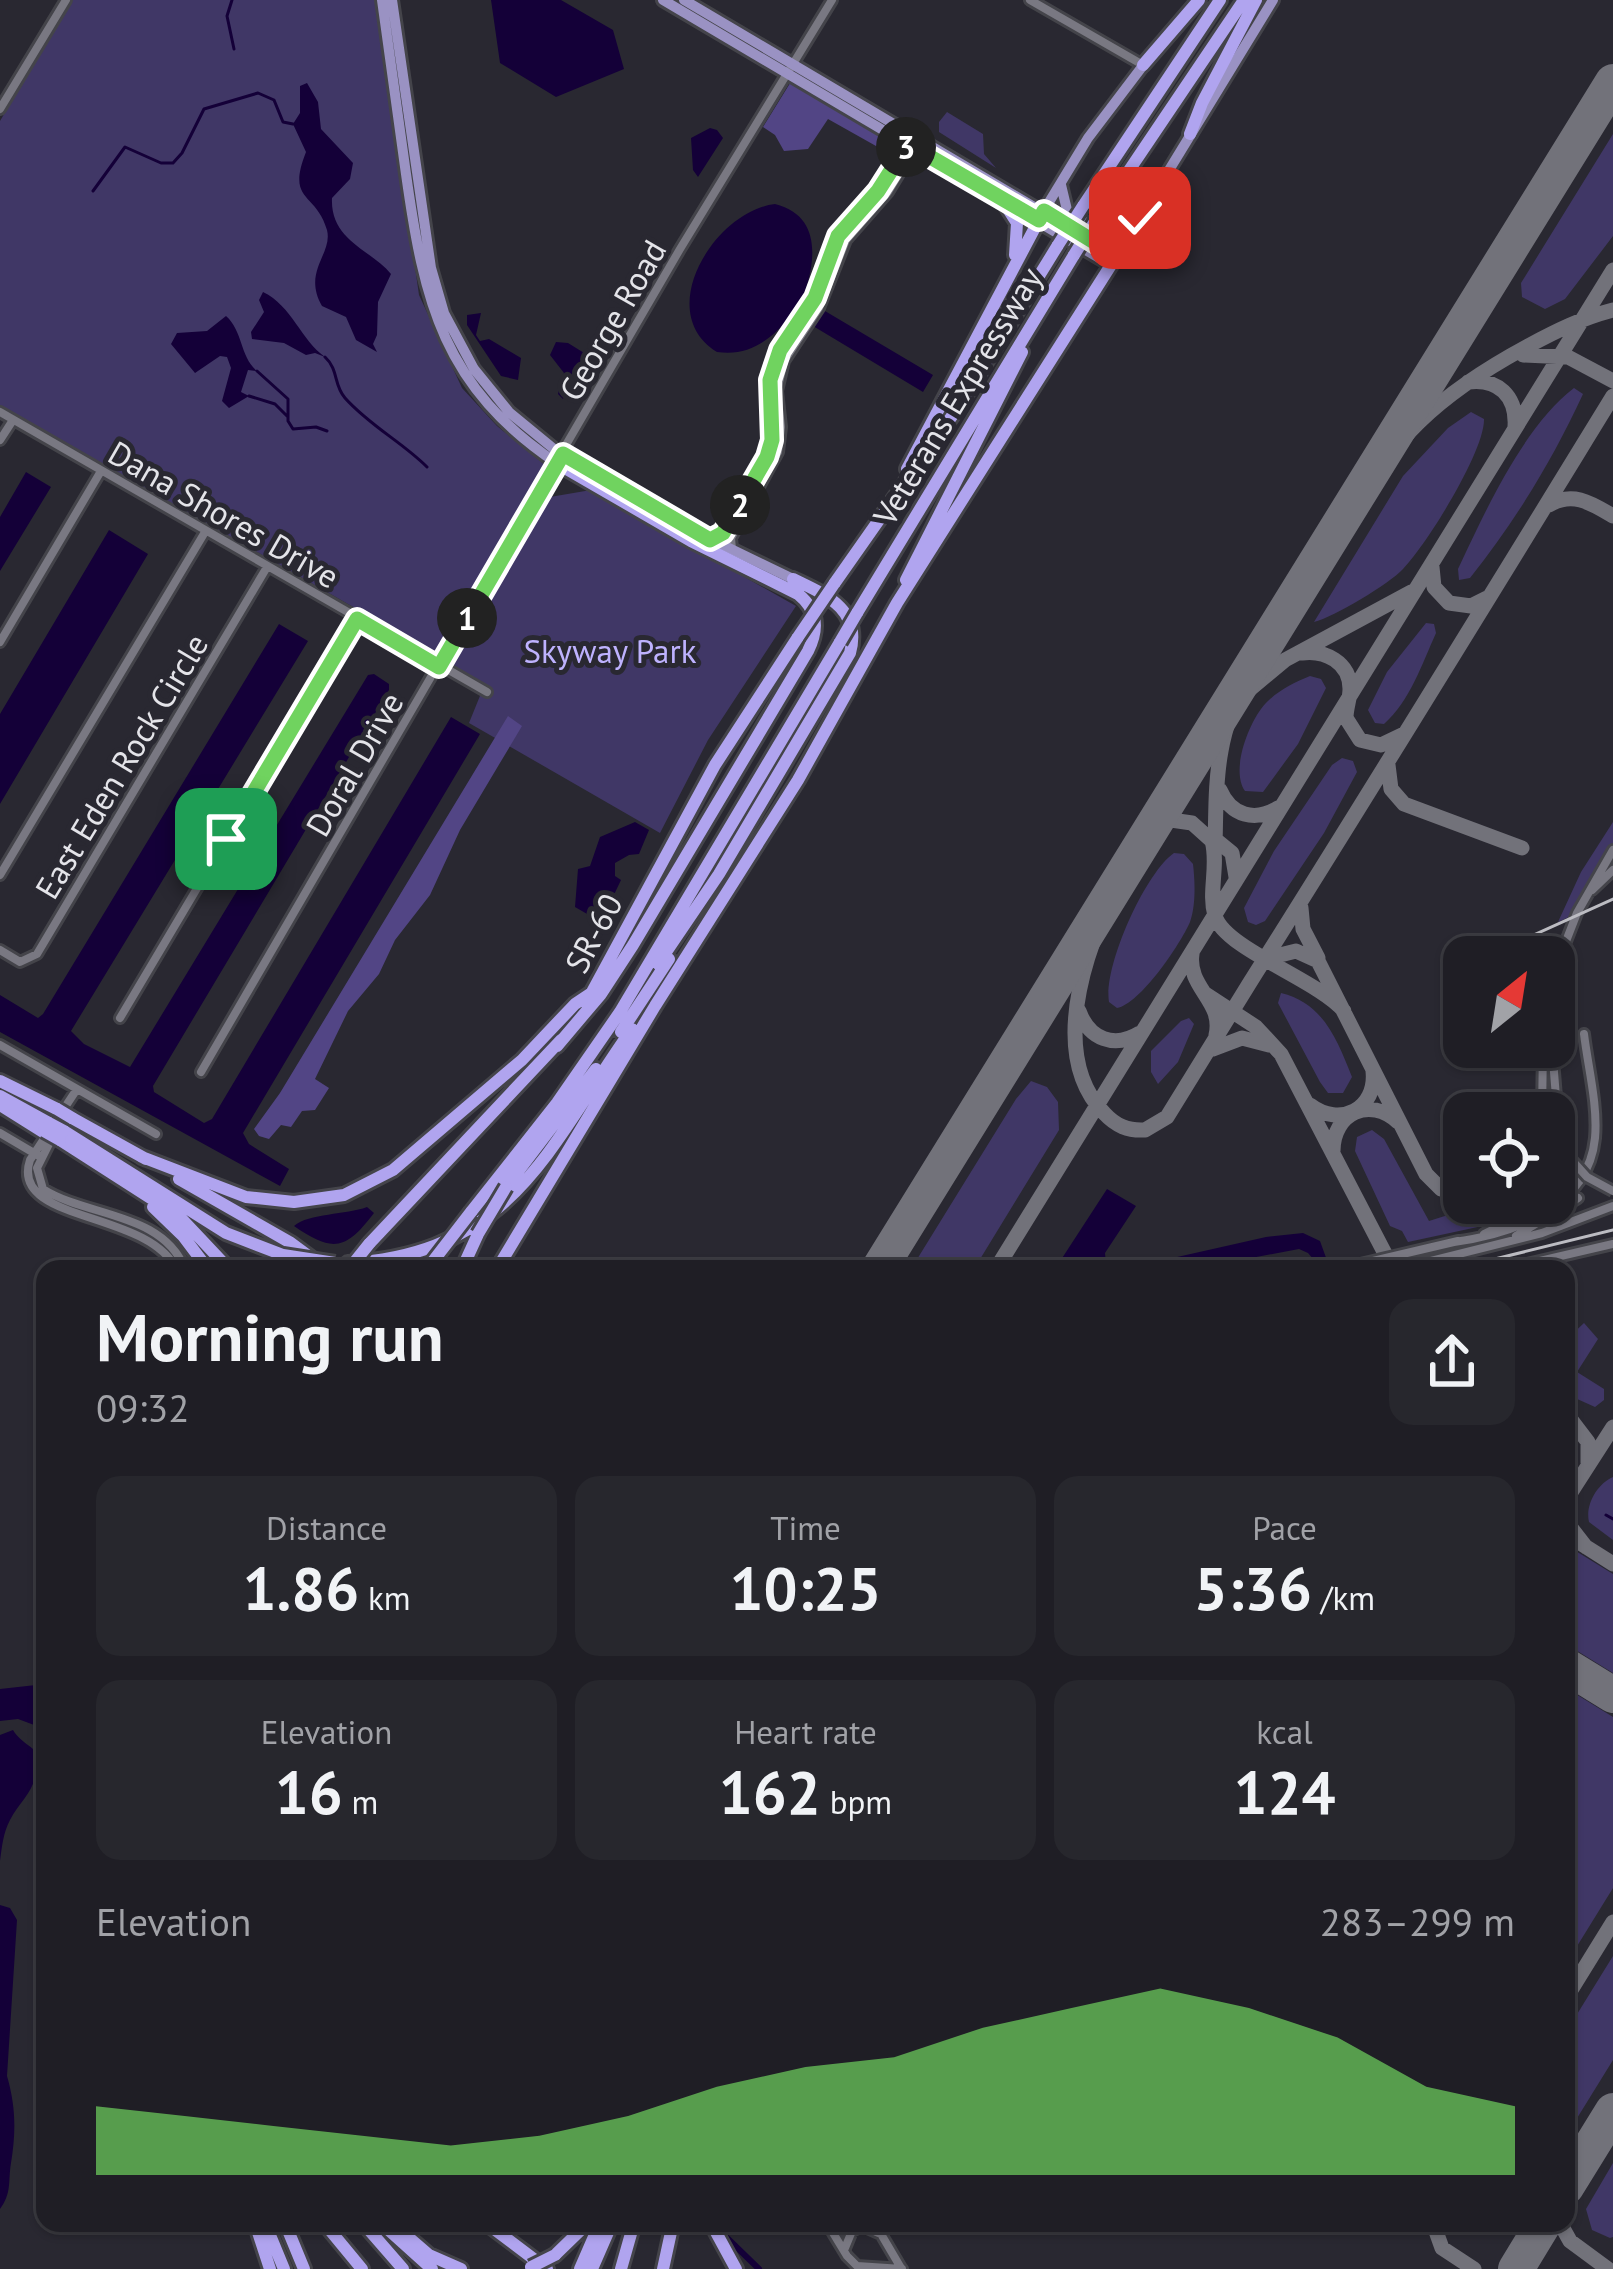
<!DOCTYPE html>
<meta charset="utf-8">
<style>
body{margin:0;font-family:"PT Sans",sans-serif;background:#27272d;color:#f1f3f6;height:100vh;display:flex;flex-direction:column;font-size:45px;white-space:nowrap}
*{box-sizing:border-box;margin:0}
p{font-size:39px;color:#a1a2a7}
.icon{flex:none;width:66px;height:66px;fill:none;stroke:currentColor;stroke-width:2;stroke-linecap:round;stroke-linejoin:round}
.map{position:relative;flex:1;overflow:hidden}
.sheet{position:absolute;left:36px;top:1260px;width:1539px;height:972px;display:flex;flex-direction:column;background:#1f1e25;border-radius:24px;box-shadow:0 3px 9px #0004,0 0 0 3px #3c3c42}
.sheet>*{flex:none}
.needle{width:78px;rotate:30deg}
.buttons{position:absolute;left:1443px;top:936px;display:grid;gap:24px}
.buttons a{display:grid;place-items:center;width:132px;height:132px;border-radius:24px;background:#1f1e25;box-shadow:0 3px 9px #0004,0 0 0 3px #3c3c42;font-size:60px}
.pin{position:absolute;display:grid;place-items:center;width:102px;height:102px;color:#fff;margin:-51px;border-radius:24px;box-shadow:0 6px 18px #0006}
.km{position:absolute;width:60px;height:60px;margin:-30px;border-radius:50%;background:#222;color:#fff;font-size:33px;line-height:60px;text-align:center}
.round{display:grid;place-items:center;flex:none;width:126px;height:126px;border-radius:24px;background:#27272d}
.overview{display:flex;align-items:center;justify-content:space-between;height:204px;padding:0 60px}
h1{font-size:66px;font-weight:600;line-height:90px}
.metrics{display:grid;grid-template-columns:repeat(3,1fr);gap:18px;height:204px;padding:12px 60px}
.metrics div{display:grid;align-content:center;border-radius:24px;background:#27272d;text-align:center}
.metrics b{font-size:60px;font-weight:600}
.metrics small{font-size:33px;font-weight:400}
.metrics p{font-size:33px}
.chart{height:336px;padding:24px 60px}
.chart p{display:flex;justify-content:space-between}
.chart svg{width:100%;height:216px;margin-top:12px;fill:#70d35f;opacity:.7}
.map>svg:first-child{display:block}
.green{fill:#403766}
.forest{fill:#524585}
.water{fill:#140038}
.lines{fill:none;stroke-linecap:round;stroke-linejoin:round}
.stream{stroke:#140038;stroke-width:3}
.canal{stroke:#140038;stroke-width:6}
.taxiway{stroke:#72727a;stroke-width:15}
.runway{stroke:#72727a;stroke-width:36}
.minor-casing{stroke:#44444a;stroke-width:14}
.major-casing{stroke:#44444a;stroke-width:16}
.highway-casing{stroke:#44444a;stroke-width:18}
.minor{stroke:#797882;stroke-width:8}
.major{stroke:#9a92c3;stroke-width:10}
.highway{stroke:#b0a4ef;stroke-width:12}
.tram{stroke:#bcbcc2;stroke-width:3}
.minor-bridge-casing{stroke:#44444a;stroke-width:14;stroke-linecap:butt}
.highway-bridge-casing{stroke:#44444a;stroke-width:18;stroke-linecap:butt}
.minor-bridge{stroke:#797882;stroke-width:8}
.highway-bridge{stroke:#b0a4ef;stroke-width:12}
.route-casing{stroke:#fff;stroke-width:24}
.route{stroke:#70d35f;stroke-width:15}
.labels{text-anchor:middle;dominant-baseline:central;stroke-width:10;stroke-linejoin:round;paint-order:stroke}
.street-label{font-size:33px;fill:#e4e4e9;stroke:#292831}
.park-label{font-size:33px;fill:#beb2fe;stroke:#292831}
</style>
<div class="map">
<svg width="1613" height="2269" viewBox="0 0 1613 2269">
<rect width="100%" height="100%" fill="#292831"/>
<path class="green" d="M72,0h305l42,295 43,93 35,38 48,39 -108,190 -437,-250v-284z
M947,112l36,22 1,20 12,14 -57,-36v-10z
M1613,134v102l-48,63 -20,10 -23,-12 -1,-14z
M1574,388l9,6c-31,67 -67,126 -113,184l-11,2 -1,-11c27,-57 65,-142 116,-181z
M1471,412l13,7c1,32 -57,125 -81,150 -14,15 -69,48 -89,53l89,-146 45,-48z
M591,490l205,116 -88,134 -48,93 -191,-110 15,-37 -37,-21 103,-168z
M1426,623l8,1 2,9c-14,31 -26,68 -52,91l-9,-1 -7,-13 19,-38z
M1310,676l11,3 5,9 -28,56 -35,48 -18,-1c-14,-20 2,-63 16,-82 12,-16 31,-26 49,-33z
M1342,758l11,3 4,11 -33,61 -59,88 -9,4 -8,-3 -4,-14 30,-57 58,-86z
M1613,822v21l-44,74 -11,5 23,-50z
M1174,853l10,1 9,10c2,17 3,41 -3,58 -10,23 -50,82 -73,86l-8,-6c-6,-35 36,-129 65,-149z
M1281,993c42,10 56,46 71,84l-9,16h-15l-8,-11 -42,-79z
M1189,1018l5,6 -16,38 -20,22 -7,-12v-21l30,-30z
M1548,1047l7,75 25,52 -26,29v-90h-8z
M1031,1081l16,6 11,15 1,28 -85,139h-63l105,-170z
M1372,1130l12,9 45,82 57,-18h34l-33,22 -79,17 -6,-11 -12,-5 -35,-75 2,-14z
M1584,1323l14,16 -21,33 27,17v11l-9,7 -29,-13v-29l9,-2 2,-9 -11,-7v-7z
M1613,1477v63l-24,-18c-4,-17 8,-38 24,-45z
M1566,1545l47,29v99l-47,-29z
M1566,1688l47,29v171l-47,76v-171l4,-7 -4,-3z
M1613,1956v104l-47,76v-104z
M1613,2163v74l-3,1 -18,-8 -6,-21z"/>
<path class="forest" d="M792,80l108,63 -8,12 -64,-36 -20,30 -24,2 -9,-16 -12,-8z
M508,716l14,10 -62,104 -30,65 -35,45 -16,34 -31,37 -33,68 14,9 -14,22 -13,1 -11,16 -10,-2 -12,14 -10,-3 -5,-7 26,-36z"/>
<path class="water" d="M491,0h70l52,30 11,39 -68,28 -56,-34z
M307,83l11,19 3,27 32,34 -3,16 -18,19c-2,43 40,52 59,76l-13,28 -1,33 -4,9 4,8 -21,-12 -10,-23 -24,-11c-20,-35 11,-52 5,-76 -11,-39 -41,-27 -21,-78l-13,-28 7,-11v-27z
M710,128l7,2 6,8 -25,39 -5,-7 -2,-32z
M775,204c47,12 41,57 28,94l130,77 -10,17 -130,-78c-21,24 -42,43 -76,38 -65,-40 -2,-141 58,-148z
M263,292c29,14 38,48 62,65l-10,-4 -9,2 -22,-12 -32,-4 -1,-7 13,-20 -5,-12z
M481,313l-5,22 4,6 9,-2 32,19 -3,22 -17,-4 -34,-51v-10z
M226,316c17,15 14,41 31,55l-9,-1 -7,22 8,4 -20,12 -7,-7 9,-33 -4,-11 -7,-1 -25,17 -24,-29 6,-11 30,-2z
M556,342l12,1 21,13 -11,7 -15,36 -5,-5 6,-21 -14,-18z
M26,472l25,15 -51,84v-54z
M109,530l39,24 -148,250v-90z
M279,624l29,17 -237,390 13,13 46,23 238,-392 6,-1 15,10v6l-236,396 1,6 50,31 8,-4 239,-402 29,17 -237,399 6,11 40,25 -9,17 -280,-154v-37l38,23 5,-4z
M635,822l14,8 -10,24 -10,1 -14,8v13l6,4 -20,42 -26,-15 3,-38 12,-3 10,-29z
M1107,1189l29,17 -31,47 1,12 9,4h-60z
M367,1207l7,6c-28,37 -41,40 -80,13 15,-13 52,-11 73,-19z
M1303,1233l17,8 9,25 -8,2 -13,-15 -9,-4 -106,20h-69l142,-32z
M36,1685l9,5v39l-27,-10 -18,2v-32z
M13,1730c8,14 24,17 29,31l-6,4c1,26 -16,35 -26,55 -7,13 -8,27 -10,41v-126z
M0,1905l10,3 7,12 -10,156c9,31 9,56 4,87 -3,18 1,30 -11,46z"/>
<g class="lines">
<path class="stream" d="M232,0l-5,16 7,33
M93,191l32,-44 36,16h12l9,-10 22,-44 54,-16 16,7 9,22 10,2
M325,357c14,13 8,27 20,41 25,28 57,44 82,69
M257,371l31,28v22l5,8 23,-2 11,4
M249,396l26,8 12,12
M1606,1515l7,4"/>
<path class="canal" d="M723,2234l36,35"/>
<path class="taxiway" d="M1609,92l4,-6
M1523,355l45,2 45,24
M1468,382c30,-4 49,14 47,45
M1549,505c24,-14 42,-2 64,11
M1339,528c55,-90 96,-132 189,-182 28,-15 54,-28 85,-36
M1432,567l2,20 15,16 22,3 16,-8
M1302,653c23,-3 48,9 48,36 0,10 -4,19 -4,29l14,22 21,5 23,-11
M1243,695l42,-35 126,-68
M1388,765l3,24 13,15 118,44
M1220,790c11,26 35,32 58,18
M1210,835l22,18 4,24
M1215,845c1,-31 0,-63 6,-94 11,-65 54,-120 88,-175
M1301,908l2,21 15,29
M1192,954c-5,34 32,47 24,81
M1268,958l28,-7 22,10 108,213 15,15 23,3
M1204,993l52,34 25,27 112,215
M1079,1011c10,28 35,38 61,22
M1344,1011c-26,-31 -119,-62 -129,-95 -7,-24 4,-51 -3,-75l-20,-18 -21,-3c-22,7 -31,29 -42,48 -39,62 -85,183 -25,245 12,13 24,18 41,17l22,-13 82,-133c123,-195 243,-391 364,-588
M1213,1049l29,-11 27,7
M1310,1105c30,23 67,4 63,-34
M1333,1151c0,-38 37,-55 65,-29
M996,1269l617,-999
M1572,1421l16,21v21
M1570,1496l-2,28 18,23
M1566,1500l47,-73
M1580,1543l33,21
M1566,1998l47,-76
M1566,2190l24,-39
M1433,2223l9,25 32,21
M1560,2223l10,18 38,28
M1511,2269l9,-8"/>
<path class="runway" d="M879,1269l734,-1187
M1566,1666l47,29
M1566,2187l47,-76
M1516,2269l28,-46"/>
<defs>
<path id="minor" d="M1030,0l113,65
M0,109l66,-109
M0,412l487,280
M0,440l13,-20
M713,539l10,-6 35,-57 12,-28 -1,-59 11,-39 35,-52 23,-62 40,-45 32,-50
M732,549l-1,-11 47,-86 3,-25 -4,-36 7,-30 35,-53 27,-68 42,-48 29,-48
M0,642l101,-171
M0,875l205,-343
M1592,890l21,-20
M0,950l20,12 17,-8 230,-387
M1554,972l23,-59 36,-63
M120,1018l237,-399
M0,1045l156,89
M1552,1047l7,88 9,21
M201,1072l479,-823 152,-249
M77,1089l-47,71c-21,63 118,50 146,109
M1542,1113l1,-66
M0,1133l39,23
M52,1138l-15,30 6,21c44,28 120,23 142,80
M1484,1234l20,-10 22,-21
M1516,1236l62,-38
M1454,1242c59,-8 134,-34 141,-104 3,-33 -7,-71 -11,-104
M1339,1269l119,-28
M1399,1269l143,-36 71,-27
M1505,1269l108,-25
M827,2223l20,33 10,10 45,3
M863,2226l18,8 20,34
M845,2248l7,-17 12,-6"/>
<path id="major" d="M382,0c8,58 16,116 24,174 18,128 37,213 152,290
M392,0l39,268 13,45 30,56 35,43 45,37 148,86 91,44
M663,0l448,265 162,-265
M684,0l433,256
M1061,185l6,25c22,16 41,32 66,13
M1040,217l48,-79 60,-79"/>
<path id="highway" d="M1143,65l56,-65
M1190,134l12,-31 54,-103
M1001,198l16,25 -2,32
M1083,206l137,-206
M1099,215l145,-215
M907,469l132,-249
M906,580l116,-228
M834,584l125,-178 99,-161
M857,613l217,-358
M658,964l61,-90 131,-221c12,-44 -24,-58 -57,-74
M586,1003l129,-238 83,-128
M621,1032l48,-73
M557,1046l44,-52 32,-49 175,-294c11,-22 10,-41 -10,-57l-107,-53 -133,-77
M0,1081l57,28
M0,1096l49,27
M0,1105l43,27
M72,1118l74,41
M64,1131l162,102 57,22
M60,1140l120,77 49,52
M142,1157l104,40 48,5 50,-7 49,-25 129,-110 53,-56 15,-10
M179,1179l112,64 35,26
M506,1187l90,-118
M153,1207l30,29 25,33
M471,1212l86,-109 63,-91 220,-370
M369,1244l192,-204
M348,1263c164,-9 201,-117 284,-234
M462,1269l16,-35
M497,1269l158,-263 143,-226 99,-177 214,-338
M255,2223l15,46
M265,2223l19,46
M285,2223l19,46
M324,2223l38,46
M363,2223l40,46
M381,2223l51,46
M392,2223l37,32 32,14
M486,2223l61,46
M711,2223l25,46
M555,2255l33,-32
M580,2269l20,-46
M592,2269l20,-46
M621,2269l13,-46
M663,2269l10,-46"/>
</defs>
<use href="#minor" class="minor-casing"/>
<use href="#major" class="major-casing"/>
<use href="#highway" class="highway-casing"/>
<use href="#minor" class="minor"/>
<use href="#major" class="major"/>
<use href="#highway" class="highway"/>
<path class="tram" d="M1516,943l97,-44
M1454,1269l159,-39"/>
<defs>
<path id="minor-bridge" d="M1568,1156l19,21 26,14"/>
<path id="highway-bridge" d="M1058,245l25,-39
M1074,255l25,-40
M798,637l36,-53
M840,642l17,-29
M57,1109l15,9
M49,1123l15,8
M44,1131l16,9
M478,1234l28,-47
M283,1255l52,8
M349,1269l20,-25
M427,1269l44,-57
M531,2267l24,-12"/>
</defs>
<use href="#minor-bridge" class="minor-bridge-casing"/>
<use href="#highway-bridge" class="highway-bridge-casing"/>
<use href="#minor-bridge" class="minor-bridge"/>
<use href="#highway-bridge" class="highway-bridge"/>
</g>
<g class="lines">
<defs>
<path id="route" d="M226,839l131,-220 82,48 124,-213 147,86 13,-7 44,-76 5,-17 -2,-60 10,-30 35,-52 23,-62 40,-45 30,-47 131,76 5,-9 73,45 23,-38"/>
</defs>
<use href="#route" class="route-casing"/>
<use href="#route" class="route"/>
</g>
<g class="labels">
<g class="street-label">
<text transform="translate(612 320) rotate(-60)">George Road</text>
<text transform="translate(957 396) rotate(-59)">Veterans Expressway</text>
<text transform="translate(224 514) rotate(30)">Dana Shores Drive</text>
<text transform="translate(354 764) rotate(-60)">Doral Drive</text>
<text transform="translate(121 766) rotate(-59)">East Eden Rock Circle</text>
<text transform="translate(593 933) rotate(-62)">SR-60</text>
</g>
<g class="park-label">
<text x="610" y="650">Skyway Park</text>
</g>
</g>
</svg>
<div class="buttons">
<a><svg class="needle" viewBox="-14 -14 28 28"><path d="M0-13l5 13h-10z" fill="#e53935"/><path d="M0 13l5-13h-10z" fill="#a1a2a7"/></svg></a>
<a><svg class="icon" aria-label="locate" viewBox="0 0 24 24"><circle cx="12" cy="12" r="6"/><path d="M12 2v4M12 18v4M2 12h4M18 12h4"/></svg></a>
</div>
<div class="pin" style="left:226px;top:839px;background:#1e9e55"><svg class="icon" aria-label="arrive" viewBox="0 0 24 24"><path d="M6 21V4h12l-3 4 3 4H6"/></svg></div>
<div class="pin" style="left:1140px;top:218px;background:#d93025"><svg class="icon" aria-label="check" viewBox="0 0 24 24"><path d="M5 12l5 5 9-10"/></svg></div>
<b class="km" style="left:467px;top:618px">1</b>
<b class="km" style="left:740px;top:505px">2</b>
<b class="km" style="left:906px;top:147px">3</b>
<section class="sheet">
<div class="overview"><div><h1>Morning run</h1><p>09:32</p></div><a class="round"><svg class="icon" aria-label="share" viewBox="0 0 24 24"><path d="M12 15V3M7 8l5-5 5 5M5 13v7h14v-7"/></svg></a></div>
<div class="metrics">
<div><p>Distance</p><b>1.86<small> km</small></b></div>
<div><p>Time</p><b>10:25</b></div>
<div><p>Pace</p><b>5:36<small> /km</small></b></div>
</div>
<div class="metrics">
<div><p>Elevation</p><b>16<small> m</small></b></div>
<div><p>Heart rate</p><b>162<small> bpm</small></b></div>
<div><p>kcal</p><b>124</b></div>
</div>
<div class="chart"><p><span>Elevation</span>283–299 m</p>
<svg viewBox="0 0 160 44" preserveAspectRatio="none"><path d="M0 44V30L10 32L20 34L30 36L40 38L50 36L60 32L70 26L80 22L90 20L100 14L110 10L120 6L130 10L140 16L150 26L160 30V44z"/></svg>
</div>
</section>
</div>
